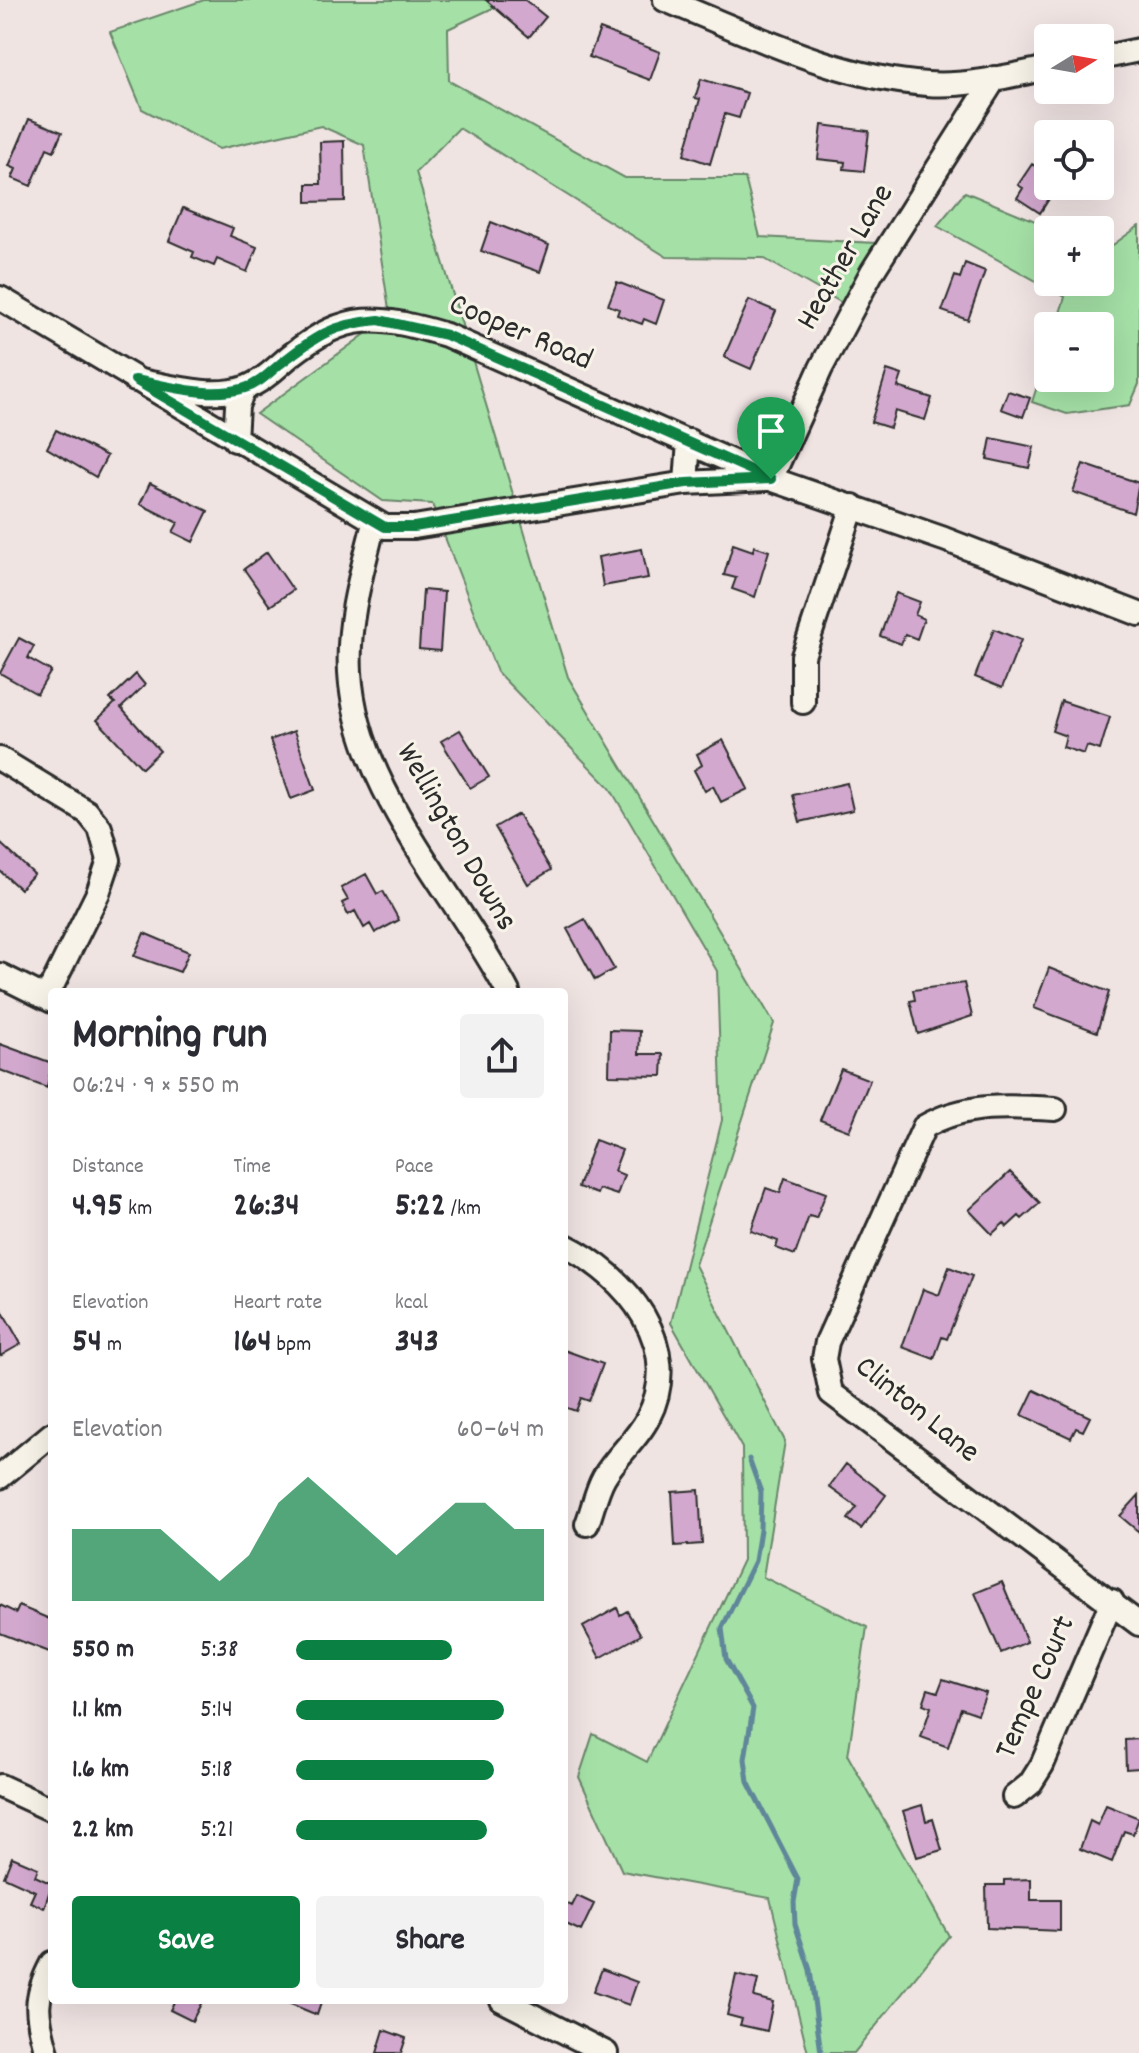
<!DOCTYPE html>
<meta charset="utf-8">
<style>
body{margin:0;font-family:Dekko,sans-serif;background:#f2f2f3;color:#2b2b33;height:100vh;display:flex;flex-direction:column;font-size:30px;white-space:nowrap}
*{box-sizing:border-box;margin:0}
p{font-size:26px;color:#7c7c81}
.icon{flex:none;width:44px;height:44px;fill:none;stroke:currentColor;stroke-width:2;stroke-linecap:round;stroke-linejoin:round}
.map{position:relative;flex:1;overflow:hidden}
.details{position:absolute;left:48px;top:988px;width:520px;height:1016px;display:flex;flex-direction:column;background:#fff;border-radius:8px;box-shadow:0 8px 32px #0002}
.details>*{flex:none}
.needle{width:52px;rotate:79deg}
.buttons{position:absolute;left:1034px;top:24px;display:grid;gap:16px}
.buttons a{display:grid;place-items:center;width:80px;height:80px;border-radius:8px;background:#fff;box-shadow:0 8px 32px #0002;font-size:40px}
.pin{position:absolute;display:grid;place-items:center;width:68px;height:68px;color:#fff;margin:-82px -34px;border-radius:50% 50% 50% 0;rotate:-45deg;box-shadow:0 0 8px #0007}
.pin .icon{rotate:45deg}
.round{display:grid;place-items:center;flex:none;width:84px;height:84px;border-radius:8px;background:#f2f2f3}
.overview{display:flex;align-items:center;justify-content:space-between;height:136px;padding:0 24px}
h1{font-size:44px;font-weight:700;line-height:60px}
.metrics{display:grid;grid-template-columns:repeat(3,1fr);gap:12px;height:136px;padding:8px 24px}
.metrics div{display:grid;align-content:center}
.metrics b{font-size:34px;font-weight:700}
.metrics small{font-size:22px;font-weight:400}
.metrics p{font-size:22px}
.chart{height:224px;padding:16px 24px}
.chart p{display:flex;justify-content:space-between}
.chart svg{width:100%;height:144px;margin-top:8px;fill:#0b8043;opacity:.7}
.button{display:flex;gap:16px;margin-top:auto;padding:16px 24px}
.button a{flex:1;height:92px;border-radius:8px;background:#0b8043;color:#fff;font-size:32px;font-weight:700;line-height:92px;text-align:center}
.button a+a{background:#f2f2f3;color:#2b2b33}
ul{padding:0 24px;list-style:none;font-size:26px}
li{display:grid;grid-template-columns:128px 96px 1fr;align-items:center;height:60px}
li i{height:20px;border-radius:10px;background:#0b8043}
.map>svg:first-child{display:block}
.green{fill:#a5e1a7;stroke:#688669;stroke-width:2}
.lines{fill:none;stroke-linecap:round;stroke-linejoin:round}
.stream{stroke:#5f8699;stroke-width:5}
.building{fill:#d2a8ce;stroke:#2b2b2b;stroke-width:2}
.minor-casing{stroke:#2b2b2b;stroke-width:28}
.minor{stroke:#f7f3e8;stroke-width:22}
.route-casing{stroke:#fff;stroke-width:16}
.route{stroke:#0b8043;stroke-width:10}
.labels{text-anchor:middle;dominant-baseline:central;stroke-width:6;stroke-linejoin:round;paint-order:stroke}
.street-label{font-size:32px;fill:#2b2b2b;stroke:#f7f3e8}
</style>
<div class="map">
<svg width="1139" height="2053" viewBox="0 0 1139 2053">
<rect width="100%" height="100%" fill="#f0e4e3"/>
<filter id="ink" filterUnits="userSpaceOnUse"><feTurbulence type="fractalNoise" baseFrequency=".0125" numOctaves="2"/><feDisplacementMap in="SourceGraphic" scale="16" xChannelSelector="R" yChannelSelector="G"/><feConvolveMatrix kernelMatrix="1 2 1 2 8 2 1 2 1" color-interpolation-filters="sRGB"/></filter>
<g filter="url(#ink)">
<path class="green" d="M204,0h306l-62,29 1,52 176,97h120l15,59 134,7 -43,64 -88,-50 -96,-1 -208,-129 -43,44 152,505 206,346 -79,242 90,176 -22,136 104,50 -19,129 101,180 -95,117h-46l-38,-155 -148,-27 -43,-94 14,-43 54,28 96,-202 -1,-112 -71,-125 51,-203 -5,-149 -107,-183 -113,-116 -65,-168 -49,-3 -127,-87 134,-98 -26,-171 -43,-19 -102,23 -77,-40 -32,-77z
M965,192l92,38h-9v52h52v-34l6,2 33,-24v158l-9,21 -63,9 -35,-12 16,-50v26h52v-52h-44l9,-29 -128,-71z"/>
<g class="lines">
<path class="stream" d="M749,1459l12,33 -1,38 -5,31 -33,67 4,31 27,49 -8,51 3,23 50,97 -4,23 1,22 15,46 11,83"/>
</g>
<path class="building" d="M486,0h39l21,17 -17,20z
M600,29l60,23 -10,28 -61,-23z
M701,79l46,14 -8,25 -14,-4 -15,50 -26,-9 16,-56 -5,-1z
M29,119l33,13 -8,19 -7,-3 -16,38 -19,-8 4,-9 -7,-3z
M822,125l47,6 -5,40 -20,-2 1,-7 -27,-3z
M344,141l1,60 -38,1v-18h14l-1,-42z
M1032,164l16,10v12h9l-17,27 -23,-15 6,-10 -5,-3z
M183,208l50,20 -3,8 27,11 -10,25 -30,-13 -3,7 -22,-9 2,-5 -25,-11z
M491,222l58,23 -9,27 -59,-21z
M965,263l20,8 -17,49 -26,-9 13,-35 5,2z
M617,282l47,18 -8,24 -12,-5 -2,5 -25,-9 2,-6 -11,-4z
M749,300l27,11 -25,58 -27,-12z
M887,370l15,5 -4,12 34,11 -7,22 -30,-9 -5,17 -19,-6z
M1008,391l22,7 -7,19 -22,-8z
M56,430l51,26 -11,21 -49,-29z
M991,438l43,9 -5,21 -42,-9z
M1083,464l56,19 -6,30 -60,-21z
M150,483l58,28 -15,31 -20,-10 5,-9 -38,-19z
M733,544l20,7 1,-5 15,5 -14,46 -23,-8 4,-11 -12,-3z
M642,549l6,29 -45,8 -5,-29z
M267,552l26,38 -23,16 -26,-37z
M423,590l21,2 -4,59 -21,-2z
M896,593l24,9 -5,13 9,4 -7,20 -12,-5 -4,10 -21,-8z
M994,629l27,11 -19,48 -27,-11z
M19,638l15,8 -6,12 23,13 -14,23 -37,-21z
M136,674l9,11 -24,23 39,43 -18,17 -45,-48 18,-17 -5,-4z
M1061,701l49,16 -10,33 -13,-4 -3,8 -21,-7 3,-11 -14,-5z
M460,730l29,47 -19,11 -29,-47z
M294,731l21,59 -24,9 -21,-59z
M723,740l25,49 -27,13 -8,-16 -8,5 -11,-21 8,-5 -5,-11z
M847,783l6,27 -53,12 -7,-27z
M518,814l33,56 -23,14 -33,-57z
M0,843l34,31 -14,15 -20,-18z
M366,874l11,20 6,-3 16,29 -24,13 -5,-9 -6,4 -9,-17 -7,4 -6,-12 6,-3 -7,-12z
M585,919l29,50 -19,11 -28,-51z
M144,933l45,19 -9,20 -46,-16z
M1049,968l60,24 -12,40 -63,-24z
M964,983l8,33 -54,18 -8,-33 5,-1 -2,-10z
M610,1030l30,1 -1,23h24l-1,22 -53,-1z
M0,1044l52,19 -5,25 -47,-18z
M841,1069l29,11 -21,51 -29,-11z
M595,1140l27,10 -8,21 10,4 -7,20 -18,-6 -2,5 -19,-7z
M1010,1172l30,31 -18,16 -3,-3 -12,11 -3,-4 -12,11 -23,-24z
M785,1178l41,15 -10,25 -7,-2 -14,39 -19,-7 2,-7 -27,-10 15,-43 14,5z
M949,1267l23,9 -25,63 -5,-2 -8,22 -32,-12 21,-58 16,6z
M0,1307l21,37 -21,12z
M564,1350l39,14 -14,37 -8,-3 -5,13 -12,-4z
M1034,1390l56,27 -7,14 -7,-3 -5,10 -49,-23z
M846,1464l40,31 -25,34 -13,-10 9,-12 -28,-20z
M699,1490l3,54 -27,2 -3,-54z
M1139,1495v37l-19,-16z
M1002,1582l25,60 -26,11 -26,-60z
M0,1605l16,8 3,-7 33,14v33l-52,-20z
M617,1608l3,7 7,-4 14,24 -41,23 -17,-31z
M943,1679l43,14 -8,21 -17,-6 -13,39 -27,-10 10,-30 -8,-3 5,-15 10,3z
M1139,1739v29l-13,1 -1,-29z
M922,1805l4,16 7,-2 9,31 -25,7 -14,-46z
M1106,1805l33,13 -6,16 -9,-3 -12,31 -32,-13 10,-28 8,4z
M12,1857l26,11 -3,8 17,8 -8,24 -14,-6 5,-11 -31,-14z
M1031,1879v21h29v31l-73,-3 -1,-43h18v-5z
M577,1896l17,8 -13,27 -17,-8v-21l8,4z
M602,1969l35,13 -8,23 -36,-13z
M736,1975l22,5 -4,17 19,5 -6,29 -27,-6 2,-6 -15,-4z
M175,2000h28l-11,21 -22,-11z
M281,2000h41l-5,15z
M384,2030l22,8 -5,15h-24z"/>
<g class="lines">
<defs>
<path id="minor" d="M665,0c84,33 170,78 262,84 40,3 81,-8 121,-16
M1100,58l39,-8
M0,298l385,229h29l272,-44 80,-4
M135,380c35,6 75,19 110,8 17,-6 31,-20 45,-32 58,-46 87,-41 156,-21l325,144 173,60 195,75
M235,440l2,-34 7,-18
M771,479l50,-111 51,-96 123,-194
M686,483l3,-42
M374,523c-12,49 -27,97 -24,149 6,117 106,220 158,320
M803,702v-46l50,-150
M0,759l87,53 13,16 9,32 -11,33 -52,105
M0,975l52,26
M1055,1109c-45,-3 -91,-6 -131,18l-97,215 -3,17 7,34 308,231
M564,1245c63,31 121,101 84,173 -11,22 -32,38 -44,59 -8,14 -11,32 -17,47
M0,1477l52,-43
M0,1786l52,24
M1014,1797l16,-13 12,-19 70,-164
M502,2000l104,53
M47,2053c-11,-38 -14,-55 5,-90"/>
</defs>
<use href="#minor" class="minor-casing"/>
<use href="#minor" class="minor"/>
</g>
</g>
<g class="lines" filter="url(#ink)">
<defs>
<path id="route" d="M379,320l67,15 325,144 -85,4 -272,44h-29l-250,-147c35,6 74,19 110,8 14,-4 24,-15 35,-24 36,-28 52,-40 99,-44z"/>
</defs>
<use href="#route" class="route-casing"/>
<use href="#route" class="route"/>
</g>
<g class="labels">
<g class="street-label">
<text transform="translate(847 258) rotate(-60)">Heather Lane</text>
<text transform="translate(520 334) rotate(23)">Cooper Road</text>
<text transform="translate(455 838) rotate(60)">Wellington Downs</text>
<text transform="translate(916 1411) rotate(39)">Clinton Lane</text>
<text transform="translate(1037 1688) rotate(-66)">Tempe Court</text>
</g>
</g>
</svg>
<div class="buttons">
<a><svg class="needle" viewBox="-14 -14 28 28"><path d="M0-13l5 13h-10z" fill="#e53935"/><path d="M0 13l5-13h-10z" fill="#7c7c81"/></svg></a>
<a><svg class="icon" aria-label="locate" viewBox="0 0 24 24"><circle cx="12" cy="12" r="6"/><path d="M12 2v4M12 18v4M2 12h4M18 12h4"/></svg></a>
<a>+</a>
<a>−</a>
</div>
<div class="pin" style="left:771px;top:479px;background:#1e9e55"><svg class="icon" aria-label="arrive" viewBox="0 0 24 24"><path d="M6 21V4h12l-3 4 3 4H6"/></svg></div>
<section class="details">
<div class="overview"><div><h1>Morning run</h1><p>06:24 · 9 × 550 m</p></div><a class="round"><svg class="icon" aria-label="share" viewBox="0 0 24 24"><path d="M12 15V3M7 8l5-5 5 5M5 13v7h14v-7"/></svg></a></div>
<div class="metrics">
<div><p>Distance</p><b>4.95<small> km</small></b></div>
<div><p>Time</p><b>26:34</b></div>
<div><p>Pace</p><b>5:22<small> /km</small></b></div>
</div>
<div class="metrics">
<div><p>Elevation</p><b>54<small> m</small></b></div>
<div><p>Heart rate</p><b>164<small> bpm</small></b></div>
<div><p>kcal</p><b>343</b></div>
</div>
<div class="chart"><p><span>Elevation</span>60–64 m</p>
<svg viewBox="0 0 160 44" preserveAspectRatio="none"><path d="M0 44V22L10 22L20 22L30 22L40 30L50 38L60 30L70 14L80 6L90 14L100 22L110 30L120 22L130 14L140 14L150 22L160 22V44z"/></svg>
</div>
<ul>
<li><b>550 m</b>5:38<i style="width:63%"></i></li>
<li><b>1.1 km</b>5:14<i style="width:84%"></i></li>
<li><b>1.6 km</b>5:18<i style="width:80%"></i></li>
<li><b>2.2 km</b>5:21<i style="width:77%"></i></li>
</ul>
<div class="button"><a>Save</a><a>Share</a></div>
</section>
</div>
